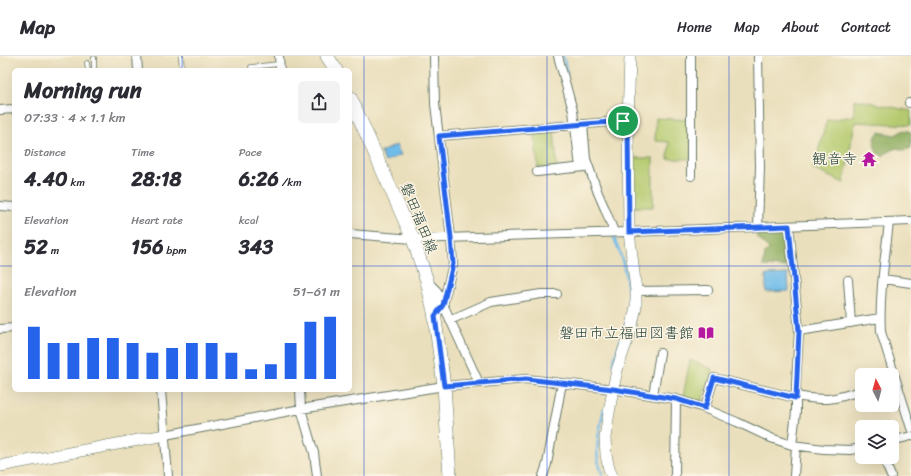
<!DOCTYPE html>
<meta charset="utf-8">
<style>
body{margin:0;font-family:Sriracha,"Klee One",sans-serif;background:#f2f2f3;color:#2b2b33;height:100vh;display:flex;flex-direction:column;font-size:15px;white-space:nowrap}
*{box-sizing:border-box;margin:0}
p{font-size:13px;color:#7c7c81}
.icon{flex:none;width:22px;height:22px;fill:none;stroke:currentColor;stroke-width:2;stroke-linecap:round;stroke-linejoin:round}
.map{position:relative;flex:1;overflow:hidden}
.side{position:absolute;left:12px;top:12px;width:340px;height:324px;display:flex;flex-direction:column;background:#fff;border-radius:6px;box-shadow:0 4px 16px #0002}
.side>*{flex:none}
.needle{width:26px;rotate:354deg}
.controls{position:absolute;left:855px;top:312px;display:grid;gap:8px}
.controls a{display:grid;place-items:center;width:44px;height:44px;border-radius:6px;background:#fff;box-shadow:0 4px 16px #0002;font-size:20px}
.pin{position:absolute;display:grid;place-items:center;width:34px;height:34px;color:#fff;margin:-17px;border:2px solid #fff;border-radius:50%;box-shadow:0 1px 4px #0007}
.round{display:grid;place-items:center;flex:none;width:42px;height:42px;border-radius:6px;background:#f2f2f3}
.headline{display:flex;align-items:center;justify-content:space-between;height:68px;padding:0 12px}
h1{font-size:22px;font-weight:800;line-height:30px}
.stats{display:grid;grid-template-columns:repeat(3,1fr);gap:6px;height:68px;padding:4px 12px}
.stats div{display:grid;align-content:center}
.stats b{font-size:20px;font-weight:800}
.stats small{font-size:11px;font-weight:400}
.stats p{font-size:11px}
.chart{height:112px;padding:8px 12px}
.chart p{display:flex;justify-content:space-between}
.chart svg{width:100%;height:72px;margin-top:4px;stroke:#2563eb;stroke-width:6}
header{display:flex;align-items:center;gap:24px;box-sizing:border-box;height:56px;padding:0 20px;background:#fff;border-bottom:1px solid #e1e1e2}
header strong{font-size:19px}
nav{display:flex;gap:22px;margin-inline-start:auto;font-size:14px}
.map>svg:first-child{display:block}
.green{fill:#b5ca6f;stroke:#6a8452}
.forest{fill:#90ae62;stroke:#58764b}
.water{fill:#70bce9;stroke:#487c8e}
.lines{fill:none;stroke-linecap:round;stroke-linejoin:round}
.stream{stroke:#70bce9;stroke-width:2.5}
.service-casing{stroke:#667664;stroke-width:5.5}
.minor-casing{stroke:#667664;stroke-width:10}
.tertiary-casing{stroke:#667664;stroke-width:12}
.primary-casing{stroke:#667664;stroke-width:14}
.service{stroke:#fff;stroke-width:4}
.minor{stroke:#fff;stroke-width:8}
.tertiary{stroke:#fff;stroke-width:11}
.primary{stroke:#fff;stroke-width:13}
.route-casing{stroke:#fff;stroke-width:8}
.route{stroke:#2563eb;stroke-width:5}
.grid{fill:none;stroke:#1d4ed8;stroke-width:1;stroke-opacity:0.55}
.labels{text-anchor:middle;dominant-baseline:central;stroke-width:3;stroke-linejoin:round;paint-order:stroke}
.poi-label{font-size:15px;fill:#1f3d34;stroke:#fcf5e5;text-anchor:end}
.street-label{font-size:15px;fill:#1f3d34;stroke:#fcf5e5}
</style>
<header>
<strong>Map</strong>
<nav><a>Home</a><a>Map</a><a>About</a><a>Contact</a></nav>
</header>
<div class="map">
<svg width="911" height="420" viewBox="0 0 911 420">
<rect width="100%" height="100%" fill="#fcf5e5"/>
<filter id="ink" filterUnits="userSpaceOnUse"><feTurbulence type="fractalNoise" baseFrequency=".025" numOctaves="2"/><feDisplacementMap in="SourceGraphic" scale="8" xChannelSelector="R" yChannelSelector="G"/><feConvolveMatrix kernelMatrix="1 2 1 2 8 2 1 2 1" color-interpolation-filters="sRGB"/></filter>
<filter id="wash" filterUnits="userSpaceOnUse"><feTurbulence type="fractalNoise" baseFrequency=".012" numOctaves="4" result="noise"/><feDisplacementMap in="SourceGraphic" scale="16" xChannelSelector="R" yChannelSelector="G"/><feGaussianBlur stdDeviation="0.9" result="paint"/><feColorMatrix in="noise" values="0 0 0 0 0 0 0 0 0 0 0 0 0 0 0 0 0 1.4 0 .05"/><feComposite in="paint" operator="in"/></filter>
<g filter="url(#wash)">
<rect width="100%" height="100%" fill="#eadfbc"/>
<path class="green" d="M854,43l57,12v14l-56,-3 -11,61 -31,-14 14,-49 27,-4z
M656,62l35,2v39h-23l1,-17 -14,-1z
M554,71l3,40 -19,1 -4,-40z
M629,102h24v49h-24z
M690,304l22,9 -10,33 -19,-5 4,-22z"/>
<path class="forest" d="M904,74l7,2v16l-6,2 -9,-2 -11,6 -2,2 -6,-3c-3,-9 -5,-13 2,-21l16,3z
M767,176l18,5v30l-22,-1 2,-13 4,-4 -12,-12v-4z"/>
<path class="water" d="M396,89l5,10 -16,7 -4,-10z
M788,218l1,17 -23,1v-17z"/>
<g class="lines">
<path class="stream" d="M563,0l4,17
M613,179c11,25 20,62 13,89 -4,14 -10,27 -13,41
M603,420c-1,-4 -3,-8 -4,-12 -5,-16 2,-39 5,-55"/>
</g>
</g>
<g filter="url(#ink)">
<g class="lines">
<defs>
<path id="service" d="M181,0l1,14
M94,2v12
M87,7l1,7
M251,11l28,-3"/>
<path id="minor" d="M137,0l1,14
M279,0l1,14
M434,0l1,48 16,134 2,26 -10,41 -8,11
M558,0l15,55 7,56
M909,47h2
M0,54l14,-1
M583,68l3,35 12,34 7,16 9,23
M439,80l184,-15 5,1
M537,116l47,-5
M691,120v-120
M0,150l14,1
M889,166c-4,36 -10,73 -8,110l30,96
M789,170l10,105 -3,53v28l-4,33
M758,171l2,-60 -2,-111
M350,178l63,5 216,-7 282,-11
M883,223l28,4
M848,224l3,43
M429,227l8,8 42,92
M636,235l72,-1
M450,264l41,-18 50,-8h16
M0,273l14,-1
M799,275l81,-13
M161,334l7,86
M300,334l1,19 13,44 3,23
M653,339l7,-42
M796,340c10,2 21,3 32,3 11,-1 23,-5 34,-9
M705,352l9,-30 82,20
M165,379l136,-26 143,-23 82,-7 87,10 63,10 25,8 36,15 34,16 21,7 32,4 26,1 12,-2
M892,385l19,-5
M883,401l8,19
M543,420l4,-12 15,-81
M675,420l1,-77
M794,420l2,-30"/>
<path id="tertiary" d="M0,410l165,-31
M612,420l-3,-7 -3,-14 -1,-18 8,-48 4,-19 15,-44 4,-20v-16l-7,-58 -1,-110 2,-66"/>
<path id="primary" d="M327,0l9,14
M350,41l63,142 14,42 7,31 10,74 6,90"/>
</defs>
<use href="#service" class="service-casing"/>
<use href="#minor" class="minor-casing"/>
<use href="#tertiary" class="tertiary-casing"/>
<use href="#primary" class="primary-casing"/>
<use href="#service" class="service"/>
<use href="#minor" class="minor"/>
<use href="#tertiary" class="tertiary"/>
<use href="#primary" class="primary"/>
</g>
</g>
<g class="lines" filter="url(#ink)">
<defs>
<path id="route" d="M623,65l5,1 1,110 160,-6 10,105 -3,67 -82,-20 -9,30 -29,-9 -63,-10 -87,-10 -82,7 -9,-70 8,-11 10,-41 -2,-26 -12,-102z"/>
</defs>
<use href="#route" class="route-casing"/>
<use href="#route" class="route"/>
</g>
<path class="grid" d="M182,0v14M364,0v420M547,0v420M729,0v420M0,210h14M350,210h561M182,334v86"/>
<defs>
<symbol id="temple-bare" viewBox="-9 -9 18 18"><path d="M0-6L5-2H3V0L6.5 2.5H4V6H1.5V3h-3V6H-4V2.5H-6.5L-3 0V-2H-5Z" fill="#b5179e" stroke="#fcf5e5" stroke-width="2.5" paint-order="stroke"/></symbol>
<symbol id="library-bare" viewBox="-9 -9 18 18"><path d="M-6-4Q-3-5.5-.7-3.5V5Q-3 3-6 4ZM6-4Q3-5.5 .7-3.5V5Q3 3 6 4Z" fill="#b5179e" stroke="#fcf5e5" stroke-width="2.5" paint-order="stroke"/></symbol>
</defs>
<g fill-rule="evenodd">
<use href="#temple-bare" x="858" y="92" width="22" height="22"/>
<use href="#library-bare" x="695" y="266" width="22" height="22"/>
</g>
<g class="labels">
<g class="poi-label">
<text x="857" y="103">観音寺</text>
<text x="694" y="277">磐田市立福田図書館</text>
</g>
<g class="street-label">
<text transform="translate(419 162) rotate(68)">磐田福田線</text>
</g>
</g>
</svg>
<div class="controls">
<a><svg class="needle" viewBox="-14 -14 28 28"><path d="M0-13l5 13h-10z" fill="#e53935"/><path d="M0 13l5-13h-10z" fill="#7c7c81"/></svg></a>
<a><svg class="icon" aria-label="layers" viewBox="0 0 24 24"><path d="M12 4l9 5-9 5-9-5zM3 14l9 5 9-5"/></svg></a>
</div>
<div class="pin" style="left:623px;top:65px;background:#1e9e55"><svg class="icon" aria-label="arrive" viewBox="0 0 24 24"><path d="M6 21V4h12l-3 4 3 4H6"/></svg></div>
<section class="side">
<div class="headline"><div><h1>Morning run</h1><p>07:33 · 4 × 1.1 km</p></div><a class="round"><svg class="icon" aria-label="share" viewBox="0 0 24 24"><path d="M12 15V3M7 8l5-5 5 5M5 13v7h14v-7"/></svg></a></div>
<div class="stats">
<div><p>Distance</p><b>4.40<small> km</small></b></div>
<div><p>Time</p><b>28:18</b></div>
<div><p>Pace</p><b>6:26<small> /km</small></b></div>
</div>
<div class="stats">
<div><p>Elevation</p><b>52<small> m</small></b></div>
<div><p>Heart rate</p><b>156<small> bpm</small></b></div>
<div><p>kcal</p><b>343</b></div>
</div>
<div class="chart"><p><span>Elevation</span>51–61 m</p>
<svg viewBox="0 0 160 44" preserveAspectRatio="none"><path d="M5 44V12M15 44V22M25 44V22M35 44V19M45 44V19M55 44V22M65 44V28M75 44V25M85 44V22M95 44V22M105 44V28M115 44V38M125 44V35M135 44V22M145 44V9M155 44V6"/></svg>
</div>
</section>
</div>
